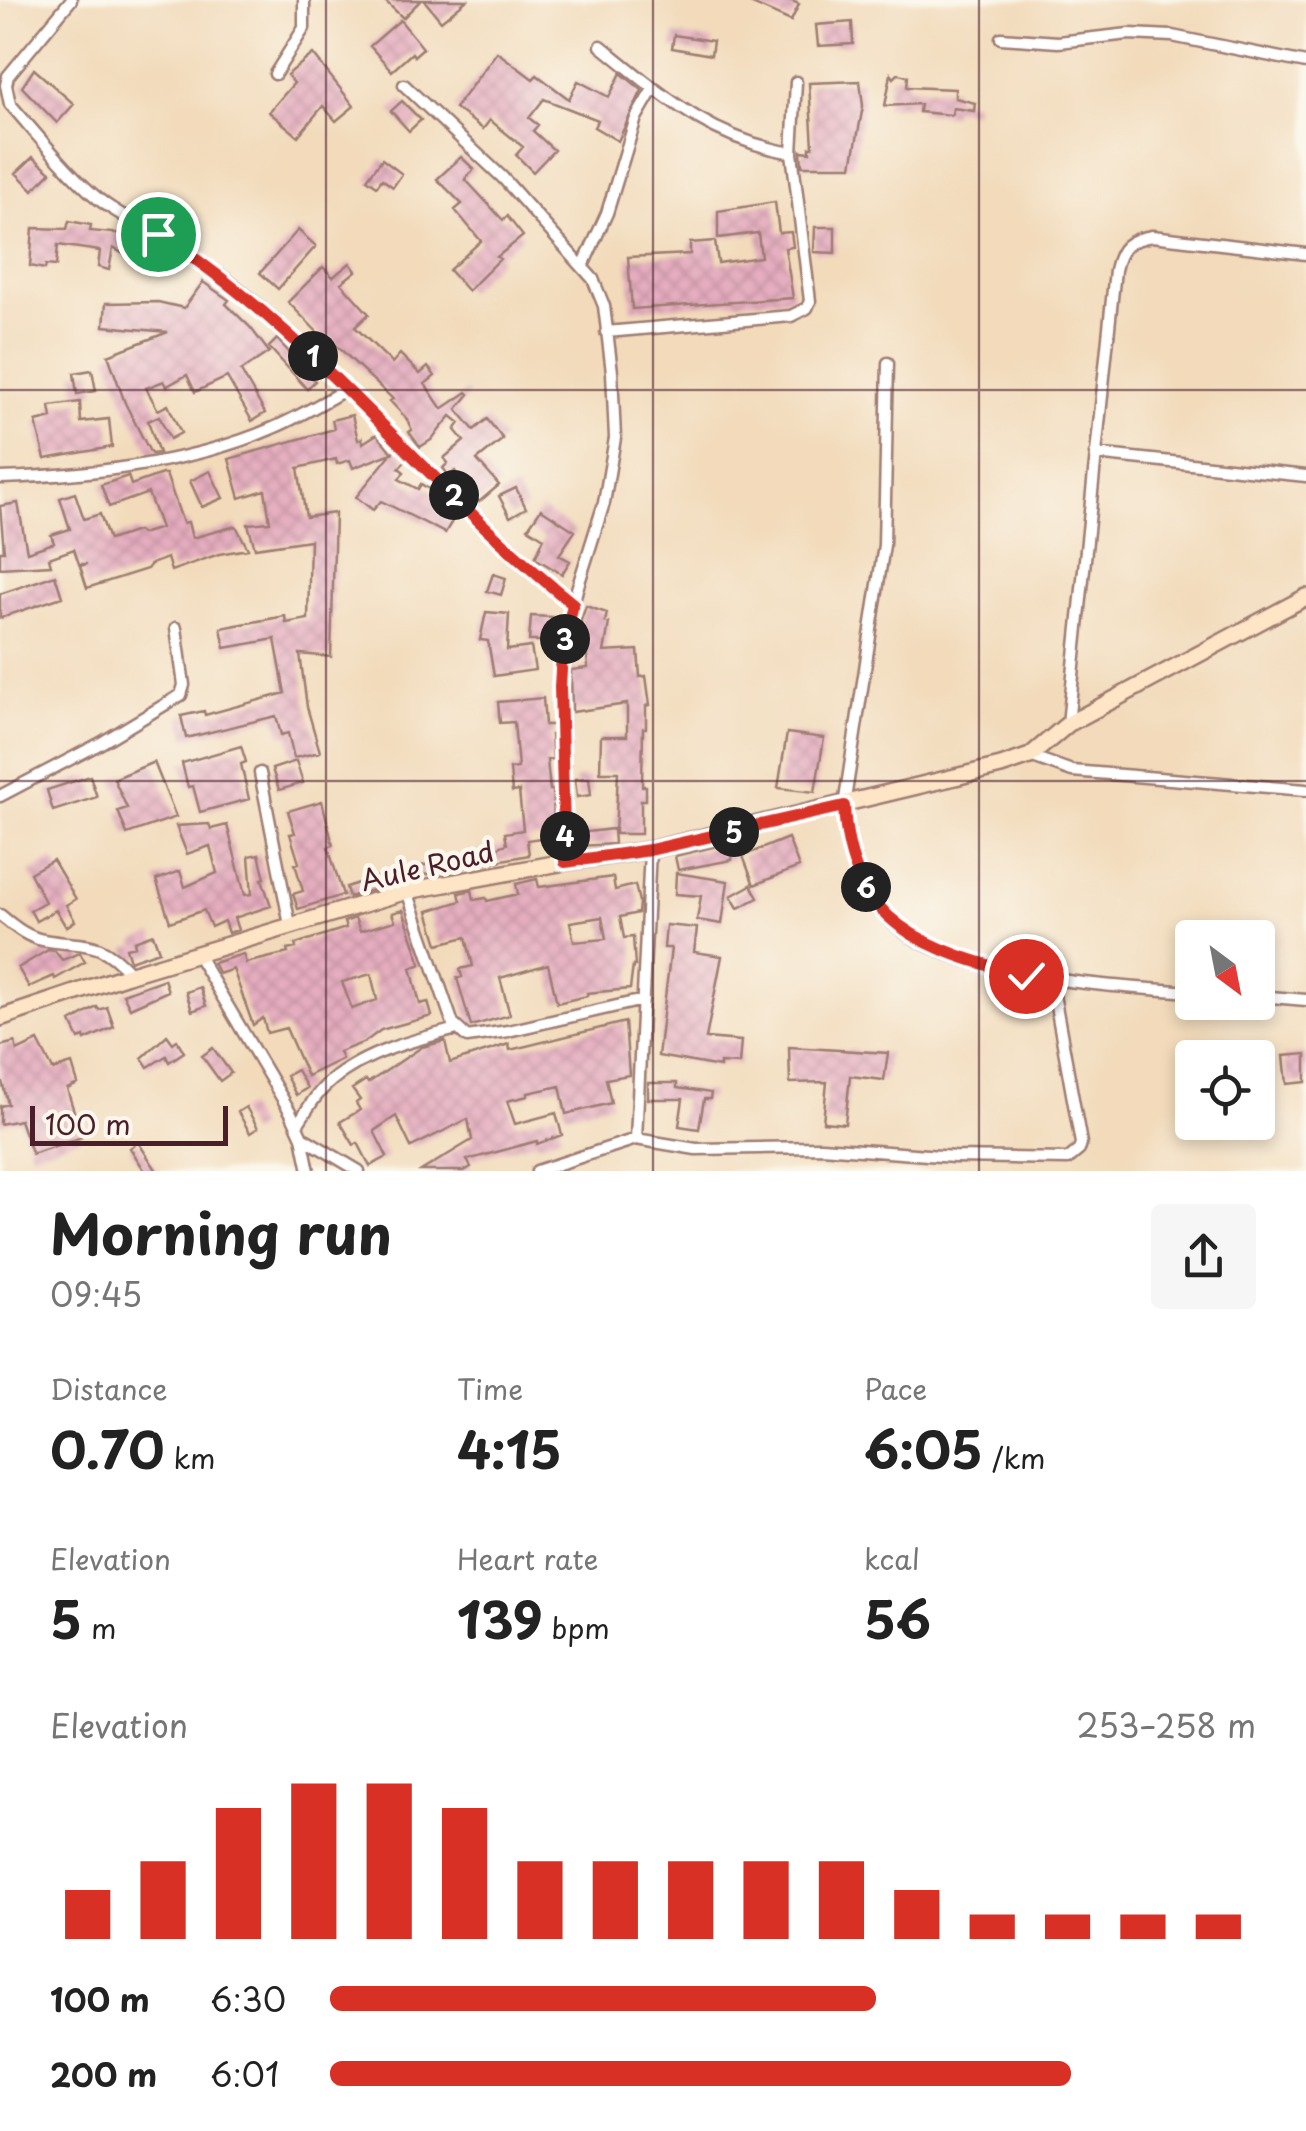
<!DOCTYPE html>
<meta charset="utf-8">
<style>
body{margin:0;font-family:"Playpen Sans",sans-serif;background:#f6f6f6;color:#222;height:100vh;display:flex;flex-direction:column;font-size:38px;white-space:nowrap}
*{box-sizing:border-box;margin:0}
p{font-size:32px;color:#767676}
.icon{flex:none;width:55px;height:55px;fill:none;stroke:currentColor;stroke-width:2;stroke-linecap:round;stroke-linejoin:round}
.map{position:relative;height:1171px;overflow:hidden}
.details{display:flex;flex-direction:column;background:#fff;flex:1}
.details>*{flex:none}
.needle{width:65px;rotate:148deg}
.controls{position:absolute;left:1175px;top:920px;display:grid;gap:20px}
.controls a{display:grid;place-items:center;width:100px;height:100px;border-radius:10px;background:#fff;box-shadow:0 5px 15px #0003;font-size:50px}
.scale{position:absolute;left:30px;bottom:25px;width:198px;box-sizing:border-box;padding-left:10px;border:5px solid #4a1f2b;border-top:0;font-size:28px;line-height:35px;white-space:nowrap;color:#4a1f2b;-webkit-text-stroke:8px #fbf7ec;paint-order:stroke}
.pin{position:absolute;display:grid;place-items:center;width:85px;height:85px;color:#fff;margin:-42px;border:5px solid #fff;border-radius:50%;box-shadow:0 2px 10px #0007}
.km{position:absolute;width:50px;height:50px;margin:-25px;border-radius:50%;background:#222;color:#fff;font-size:28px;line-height:50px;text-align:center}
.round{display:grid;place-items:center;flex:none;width:105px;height:105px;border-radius:10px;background:#f6f6f6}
.headline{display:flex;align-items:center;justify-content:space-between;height:170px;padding:0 50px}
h1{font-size:55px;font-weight:700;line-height:75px}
.stats{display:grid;grid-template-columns:repeat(3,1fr);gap:15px;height:170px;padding:10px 50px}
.stats div{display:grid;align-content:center}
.stats b{font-size:50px;font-weight:700}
.stats small{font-size:28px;font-weight:400}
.stats p{font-size:28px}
.chart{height:280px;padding:20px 50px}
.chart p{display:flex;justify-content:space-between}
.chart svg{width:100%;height:180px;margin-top:10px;stroke:#d93025;stroke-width:6}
ul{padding:0 50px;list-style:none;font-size:32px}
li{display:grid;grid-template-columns:160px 120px 1fr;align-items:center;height:75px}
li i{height:25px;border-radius:12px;background:#d93025}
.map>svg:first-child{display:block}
.building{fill:url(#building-cross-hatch);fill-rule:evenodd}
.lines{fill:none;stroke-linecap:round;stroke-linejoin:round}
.street-casing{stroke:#9e7c72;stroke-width:15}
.secondary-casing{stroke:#9e7c72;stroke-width:20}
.street{stroke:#fff;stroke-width:10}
.secondary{stroke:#fee5c5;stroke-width:15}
.route-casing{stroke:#fff;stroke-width:20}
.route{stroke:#d93025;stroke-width:12}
.grid{fill:none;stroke:#4a1f2b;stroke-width:2.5;stroke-opacity:0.55}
.labels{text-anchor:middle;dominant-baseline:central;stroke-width:9;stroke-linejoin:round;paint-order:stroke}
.street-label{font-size:28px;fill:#4a1f2b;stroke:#fbf7ec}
</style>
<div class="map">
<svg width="1306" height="1171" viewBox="0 0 1306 1171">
<defs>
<pattern id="building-cross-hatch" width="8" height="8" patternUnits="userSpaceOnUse" patternTransform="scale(2.5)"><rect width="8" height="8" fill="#e5adbf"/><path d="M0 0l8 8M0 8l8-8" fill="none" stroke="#c694a4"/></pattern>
</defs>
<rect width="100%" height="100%" fill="#fbf7ec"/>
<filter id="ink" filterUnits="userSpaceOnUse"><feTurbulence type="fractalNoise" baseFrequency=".01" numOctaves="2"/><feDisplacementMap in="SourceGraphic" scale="20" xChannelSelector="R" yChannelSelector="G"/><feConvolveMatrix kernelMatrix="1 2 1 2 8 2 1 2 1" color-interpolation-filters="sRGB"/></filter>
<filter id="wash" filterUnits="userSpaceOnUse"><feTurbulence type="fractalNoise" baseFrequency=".0048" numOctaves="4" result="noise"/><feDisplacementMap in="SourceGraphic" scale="40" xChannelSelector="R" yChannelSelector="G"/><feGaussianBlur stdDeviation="2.25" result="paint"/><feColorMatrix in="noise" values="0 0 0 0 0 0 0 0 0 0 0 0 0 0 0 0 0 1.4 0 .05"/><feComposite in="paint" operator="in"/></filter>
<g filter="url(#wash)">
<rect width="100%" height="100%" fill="#f2daba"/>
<g id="blocks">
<path class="building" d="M384,0h37l-18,18z
M424,0h43l-26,21z
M743,0h47l9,4 -8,17z
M400,20l23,28 -9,8 -2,-3 -20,18 -22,-25z
M852,22l1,22 -35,2 -2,-21z
M674,35l39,6 -2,14 -39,-7z
M497,52l36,27 4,-4 32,24 9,-18 31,16 12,-24 21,17 -24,51 -24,-14 4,-7 -54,-21 -15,19 9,7 -5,6 21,19 -21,22 -17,-17 7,-8 -33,-27 -7,9 -28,-21z
M313,54l41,52 -18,15 -13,-15 -25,30 -29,-24 25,-29 -7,-8z
M34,69l40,35 -17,19 -35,-36z
M891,74l3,4 4,-4 10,2 -1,11 48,2v9l20,5 -1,8 -21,-3 -1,7 -33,-3 1,-8 -35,2z
M860,81l3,25 -11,60h-50l-1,-15 9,1v-5h3l-4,-64z
M402,101l19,19 -12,11 -18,-20z
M33,157l18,15 -18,18 -17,-17z
M461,157l13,12 -9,10 38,41 4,-4 16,20 -26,21 3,2 -32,32 -19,-21 32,-29 -26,-31 7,-6 -25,-25z
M382,159l20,15 -9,13 -11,-8 -5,7 -10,-7z
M775,202l4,31 12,-1 2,15 -8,1 8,50 -161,11 -4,-52 62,-3v-11l25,-2 3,22 43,-6 -3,-24 -40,5v-27z
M69,221l22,4 -1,6 32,3 1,-4 13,5 -9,21 -14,-8 -4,22 -11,-3 2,-16 -42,-6 -2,21 -10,-1 -1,4 -15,-3 3,-38 34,1z
M815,227h20v26l-21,-1z
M298,230l18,16 -38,43 -18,-16z
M350,263l6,8 -15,12 28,31 -14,13 37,36 8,-9 20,20 8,-7 7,9 -10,8 17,25 25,-17 2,2 -12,15 6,8 11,13 13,-11 16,20 -26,21 22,25 -20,17 -24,-31 -6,5 -6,-8 5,-5 -4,-5 20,-17 -9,-11 5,-7 -9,-7 -20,24 -11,7 -11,-15 3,-2 -6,-12 -16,-17 3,-2 -58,-55 -3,3 -44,-45 35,-35 10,10z
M203,282l26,18 -3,4 24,23 19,25 -28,19 24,42 -13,8 -25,-44 -32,15 -8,-17 -20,11 -3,-5 -18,7 12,22 10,-5 13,28 -11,6 -11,-23 -11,5 11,32 -8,1 -26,-51 -17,-48 60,-23 -64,-6 2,-23 52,-1 26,6z
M277,339l38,42 -8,8 -38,-42z
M92,370l4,21 -19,3 -3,-21z
M80,402l1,20 28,-3 3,28 -67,12 -9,-37 16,-4 -2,-12z
M352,415l6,25 4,-2 1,5 14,-9 15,19 -39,15 -3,-8 -13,4 -1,-5 -38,9 8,49 29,-4 -4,144 -31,-3 7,53 13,45 -26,6 -6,-25 -7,2 -5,-19 -90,22 -5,-22 23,-5 1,4 80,-22 -10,-54 -50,9 -4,-20 64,-12 1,7 22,-4 2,-79 -55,8 -7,-24 22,-2 -5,-32 -25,8 -11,-39 105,-30 -2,-9z
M395,449l11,11 -7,8 5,4 -5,7 19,10 3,-5 17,11 -1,7 20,11 -12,20 -64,-32 -8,9 -17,-13z
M210,471l13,27 -21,9 -12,-26z
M162,474h4l17,49 5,-1 4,16 44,-12 12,23 -29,5 -48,17 -4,-13 -16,6 -4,5 -60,19 -7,-22 7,-2h-8l-5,-15 -25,9 2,7 -51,3v-17h4l-4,-45 18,-3 9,49 27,-9 -3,-8 19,-6 -10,-31 15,-5 9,26 16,-5 9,26 28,-9 4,3 20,-6 -13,-35 -39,14 -8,-22 27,-9 3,9z
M516,488l10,20 -16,9 -11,-21z
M541,509l34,22 -16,24 11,6 -8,13 -27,-16 9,-20 -16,-10z
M493,574l13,4 -5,17 -14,-4z
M55,575l7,22 -62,21v-24z
M586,606l21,7 -2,9 4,1 -5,29 34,-2 2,27 6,-1 4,29 -4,1v22h-3l-1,58h4v14h-5v34h-26l3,-62h-18l1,-36h26v-32l-55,8 -1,-42 17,-2 -2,-25 -12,-3z
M486,612l23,2 -2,36 24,-3 4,23 -41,6 -6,-35 -8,-1z
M531,616l21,1 1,24h-24z
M543,698l2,27h9v10h-3l2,24 -6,1 3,30h3l1,46 -27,4 2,15 -110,21 -2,-9 82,-20 8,-3 -2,-11 18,-3 -4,-39 -7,1 -2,-23 8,-1 -4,-46 -14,1 -2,-21z
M787,733l37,5 -9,54 -37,-4z
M241,746l5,16 -5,2 8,35 -49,13 -7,-26 -5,1 -6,-24z
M296,761l7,22 -24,7 -7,-21z
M154,762l22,55 -49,17 -9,-23 9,-3 -13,-29z
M90,776l7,21 -44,14 -6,-21z
M589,778l2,17 -14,2 -2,-18z
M322,801l11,44 -5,2 15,48 -45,14 -5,-15 10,-3 -8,-27 4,-1 -9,-29 5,-1 -7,-22z
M209,824l2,5 16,-4 18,70 7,-1 -3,-38 10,-2 6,24 -3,1 9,27 -37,12 4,12 -10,3 -4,-12 -13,6 -7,-17 -34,12 -14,-42 24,-9 5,16 32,-14 -7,-27 -23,8 -11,-28z
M613,829l1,15 -35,2 -1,-13z
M788,838l11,29 -45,18 -11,-29z
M734,842l-2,18 -54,10 -3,-14z
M53,860l23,39 -10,6 9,16 -9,6 -10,-17 -20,11 -6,-11 15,-8 -15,-29z
M404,871l3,9 -27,7 -2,-7z
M676,873l52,8 -6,43 -25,-4 4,-24 -26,-2z
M377,877l2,11 -30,9 -3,-10z
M613,877l2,13 20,-5 4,17 -1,11 -18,4 4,21 9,-1 2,29h-2l-3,23 -43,4v3l-30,7 -9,-39 -48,14 10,37 -39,11 -14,-48 5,-1 -2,-8 13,-3 -7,-29 -28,7 -10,-33 33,-10 -2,-8 13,-3 2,10 12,-2 1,3 31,-7 -2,-10 21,-5 2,8zM602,917l4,22 -32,3 -4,-20z
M751,885l7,13 -20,10 -7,-12z
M403,910l18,54 -10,4 9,36 8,-2 4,14 -51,14 -16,12 -26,10 3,7 -35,17 -21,-48 -19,5 -4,-15 -10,7 -20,-56 -14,5 -6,-11 30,-9 3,9 42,-10 -1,-3 9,-2 -1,-4 51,-16 -2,-6 11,-4 5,13 35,-10 -3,-8zM371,974l6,26 -25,9 -10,-27z
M666,925l31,3 -3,24 28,4 -16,82 35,3 -2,23 -19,-1v4l-62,-11 13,-108h-7z
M153,934l6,17 -29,10 -4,-13 9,-2 -1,-5z
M48,950l7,1 7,9 18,-7 5,9 -30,17 -1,-3 -25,11 -11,-19z
M164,979l4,12 -38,17 -7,-14z
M200,987l6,19 -14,5 -6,-19z
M97,1007l2,3 8,-3 7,20 -29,13 -1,-3 -5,2 -8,-17z
M625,1022l4,53 -23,4 5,24 -45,11 -6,-28 -32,7v3l-21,5 8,23 41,-11 6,22 -25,9v-3l-70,19 4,7 -7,4h-43l51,-31 -4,-21 -57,28 -15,-31 -22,15 13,26 -17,9 -12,-23 -4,2 -14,-23 20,-12 -4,-7 4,-3 -8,-11 14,-9 2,3 54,-36 23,-6 5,22 59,-19 1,6z
M167,1035l6,8 4,-3 7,12 -15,10 -3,-6 -18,11 -6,-9z
M38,1041l15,29 19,-6 6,20 -11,5 15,48 -50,17 -12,-34 -20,4v-18l8,-2 -8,-30v-28l15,-4 2,9z
M789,1047l99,6 -4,27 -34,-4 -5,48 -22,-2 4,-40 -37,1z
M213,1048l18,25 -11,8 -18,-25z
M1306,1054v28l-19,2 -3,-28z
M297,1070l10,18 -11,7 -10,-19z
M648,1083h29v5l34,5 -1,6h-6l-5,30 -20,-3 4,-27h-35z
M246,1107l12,21 -8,5 -12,-21z
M138,1142l19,29h-12l-2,-3 -13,-20z"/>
</g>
</g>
<g filter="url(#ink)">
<use href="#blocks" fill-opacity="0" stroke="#9e7c72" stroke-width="2.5"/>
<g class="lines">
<defs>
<path id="street" d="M71,0l-63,76 -2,9 4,19c26,29 70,85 101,104 45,29 93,51 135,87 114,97 210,215 327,309
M1001,38l57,4 71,-8 43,2 134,27
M601,46c62,50 110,93 191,107
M275,74l29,-46v-28
M404,85l99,93 90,101 11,27 8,66 3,66 -11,65 -27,86 -15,65 3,208
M583,266l24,-53 29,-95 17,-29
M606,332l185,-16 16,-8 3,-7 -18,-148 4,-71
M888,363l-4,182 -40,261c2,42 17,89 50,118 64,55 216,62 298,68
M1095,454l211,22
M0,478c90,-3 190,-14 273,-50 26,-11 51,-26 75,-40
M1068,724l47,-454c5,-23 13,-30 37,-34l154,18
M1030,756l42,15 234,19
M260,773l30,152
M0,796l101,-53 80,-48 3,-10 -8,-57
M407,891l46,133 14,13 41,-6 135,-31
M0,915c13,10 26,22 43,25 43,8 53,-4 88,34
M197,954l94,159 11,24 7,34
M1258,996l48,4
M297,1125c10,-15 20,-33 34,-44 35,-29 83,-41 126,-52
M302,1137l57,34
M636,1139l14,-289
M537,1171l99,-32 60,10 125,-2 133,10 114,2 11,-9 2,-7 -30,-165"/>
<path id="secondary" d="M0,1018l131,-44 276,-83 158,-29 85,-12 351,-84 29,-10 38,-32 238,-127"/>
</defs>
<use href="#street" class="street-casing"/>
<use href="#secondary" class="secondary-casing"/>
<use href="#street" class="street"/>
<use href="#secondary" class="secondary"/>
</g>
</g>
<g class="lines" filter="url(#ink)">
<defs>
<path id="route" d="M158,234c159,100 269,254 415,370l-11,50 -2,33 5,175 85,-12 194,-44c6,120 82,143 182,170"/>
</defs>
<use href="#route" class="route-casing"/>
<use href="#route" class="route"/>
</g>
<path class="grid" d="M326,0v1171M653,0v1171M979,0v1171M0,390h1306M0,781h1306"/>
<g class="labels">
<g class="street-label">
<text transform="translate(427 865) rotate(-13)">Aule Road</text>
</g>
</g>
</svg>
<div class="controls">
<a><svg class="needle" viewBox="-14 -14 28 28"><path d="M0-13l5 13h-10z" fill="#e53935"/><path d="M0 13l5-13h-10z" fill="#767676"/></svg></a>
<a><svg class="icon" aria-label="locate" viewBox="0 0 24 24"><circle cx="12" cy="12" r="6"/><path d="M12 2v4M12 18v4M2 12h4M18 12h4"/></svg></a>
</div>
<div class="scale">100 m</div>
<div class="pin" style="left:158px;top:234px;background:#1e9e55"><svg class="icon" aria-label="arrive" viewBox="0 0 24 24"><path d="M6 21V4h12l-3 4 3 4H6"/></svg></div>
<div class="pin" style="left:1026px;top:976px;background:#d93025"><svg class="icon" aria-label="check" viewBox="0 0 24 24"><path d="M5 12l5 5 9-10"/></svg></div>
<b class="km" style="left:313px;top:356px">1</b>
<b class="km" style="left:454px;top:495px">2</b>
<b class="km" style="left:565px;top:639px">3</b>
<b class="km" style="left:565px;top:836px">4</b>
<b class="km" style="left:734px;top:832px">5</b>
<b class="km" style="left:866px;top:887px">6</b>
</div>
<section class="details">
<div class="headline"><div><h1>Morning run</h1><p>09:45</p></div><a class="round"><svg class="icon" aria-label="share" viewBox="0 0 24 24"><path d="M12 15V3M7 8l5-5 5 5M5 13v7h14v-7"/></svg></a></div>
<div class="stats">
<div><p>Distance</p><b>0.70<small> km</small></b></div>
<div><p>Time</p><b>4:15</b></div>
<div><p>Pace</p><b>6:05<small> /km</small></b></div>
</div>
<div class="stats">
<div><p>Elevation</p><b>5<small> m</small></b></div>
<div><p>Heart rate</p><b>139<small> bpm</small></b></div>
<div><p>kcal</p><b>56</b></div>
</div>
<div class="chart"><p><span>Elevation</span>253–258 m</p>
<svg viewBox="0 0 160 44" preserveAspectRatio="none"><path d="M5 44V32M15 44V25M25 44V12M35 44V6M45 44V6M55 44V12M65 44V25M75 44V25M85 44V25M95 44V25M105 44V25M115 44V32M125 44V38M135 44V38M145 44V38M155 44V38"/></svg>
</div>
<ul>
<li><b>100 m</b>6:30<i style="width:59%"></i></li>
<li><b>200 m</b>6:01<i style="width:80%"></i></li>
</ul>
</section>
